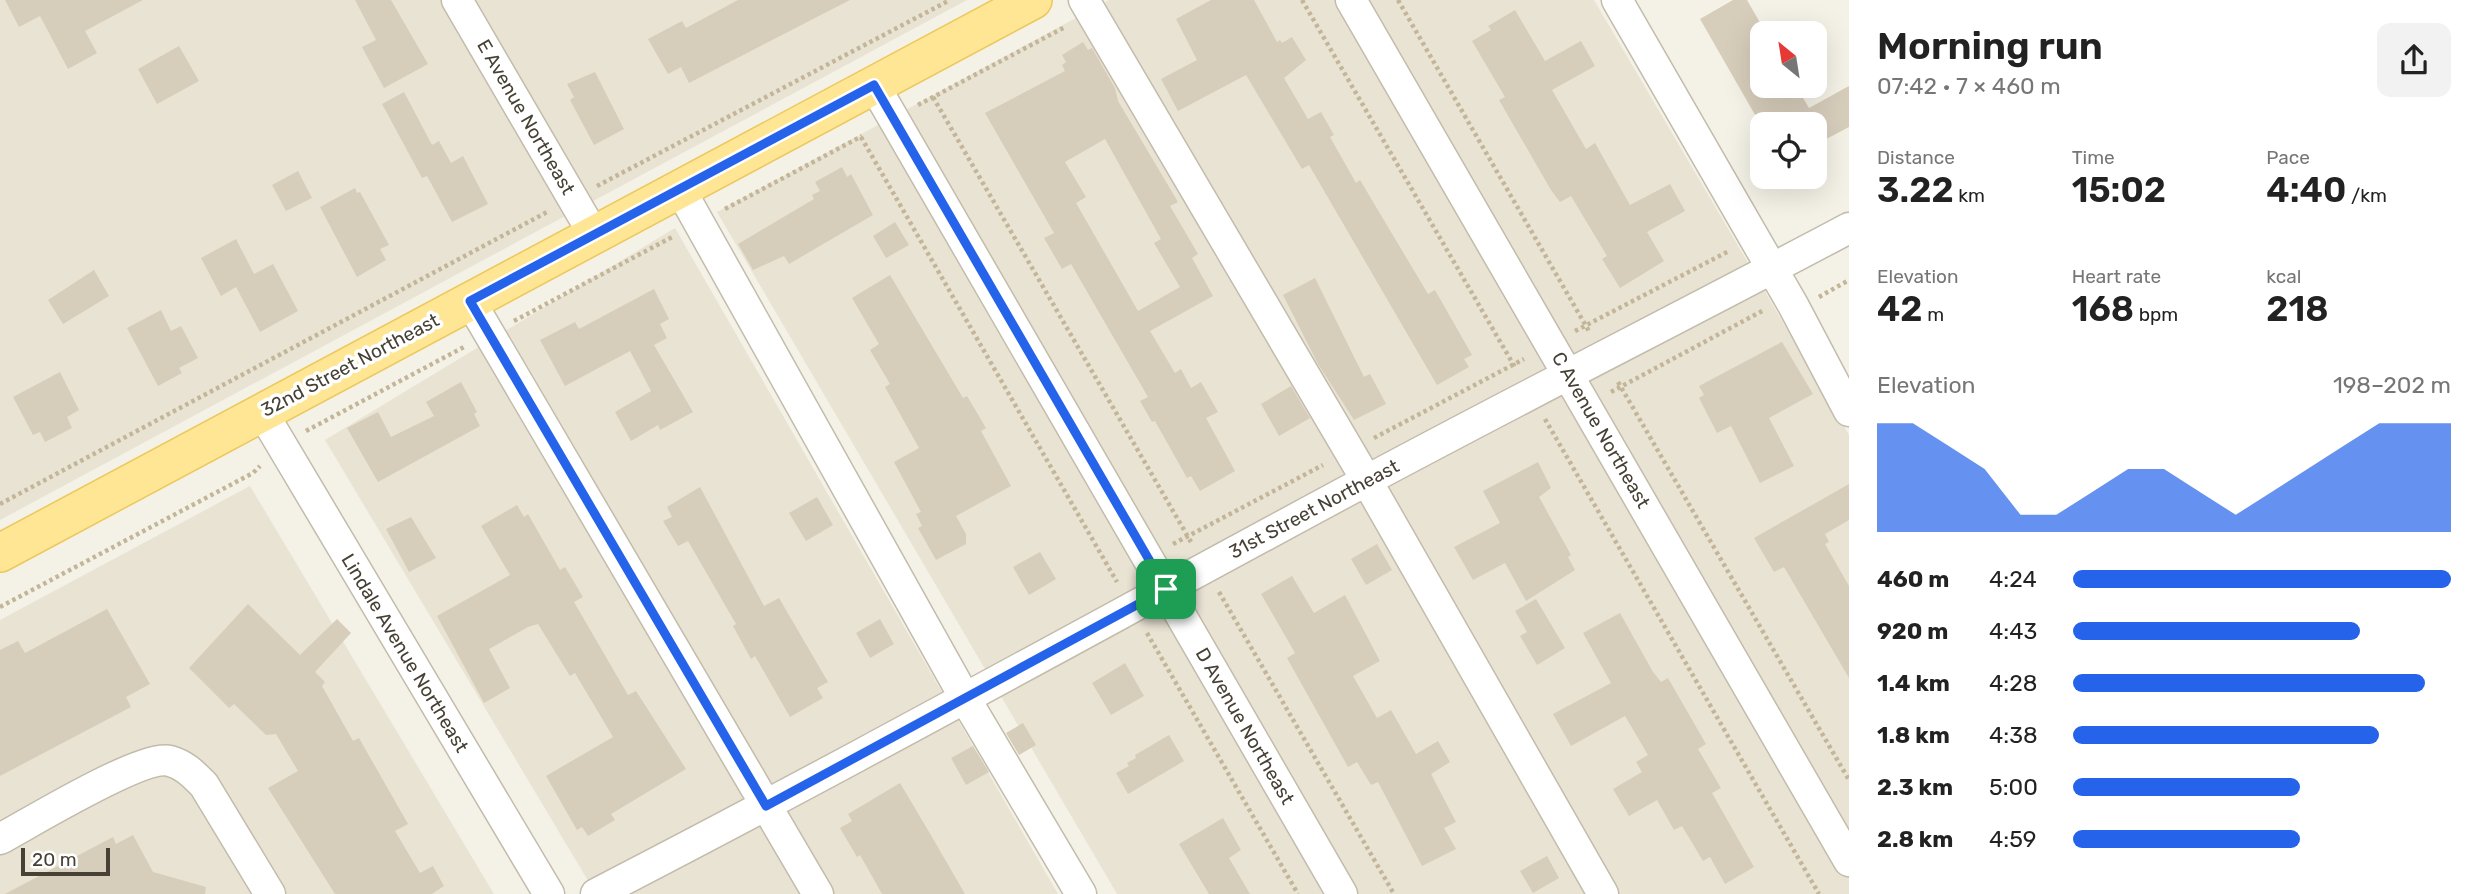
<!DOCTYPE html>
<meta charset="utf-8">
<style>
body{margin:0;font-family:Rubik,sans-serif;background:#f2f2f2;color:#222;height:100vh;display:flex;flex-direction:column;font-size:26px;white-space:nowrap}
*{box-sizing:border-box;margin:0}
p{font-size:23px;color:#767676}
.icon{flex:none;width:38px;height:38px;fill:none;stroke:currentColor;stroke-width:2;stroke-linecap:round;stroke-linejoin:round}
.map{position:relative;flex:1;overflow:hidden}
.details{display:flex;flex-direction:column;background:#fff;width:630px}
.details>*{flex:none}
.needle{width:46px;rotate:330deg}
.tools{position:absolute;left:1750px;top:21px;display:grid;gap:14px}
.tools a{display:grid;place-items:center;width:77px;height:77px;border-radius:14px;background:#fff;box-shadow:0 7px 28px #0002;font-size:35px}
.scale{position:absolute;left:21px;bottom:18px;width:89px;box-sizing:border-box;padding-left:7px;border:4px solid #474135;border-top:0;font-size:19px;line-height:24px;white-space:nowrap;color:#474135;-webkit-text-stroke:5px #fff;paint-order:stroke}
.pin{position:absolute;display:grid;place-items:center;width:60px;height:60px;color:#fff;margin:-30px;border-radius:14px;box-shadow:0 4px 10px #0006}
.round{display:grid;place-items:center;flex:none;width:74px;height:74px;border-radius:14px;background:#f2f2f2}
.summary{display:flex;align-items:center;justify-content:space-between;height:119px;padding:0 28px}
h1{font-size:38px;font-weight:600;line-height:52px}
.metrics{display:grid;grid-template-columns:repeat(3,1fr);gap:10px;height:119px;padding:7px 28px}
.metrics div{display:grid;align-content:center}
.metrics b{font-size:35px;font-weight:600}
.metrics small{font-size:19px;font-weight:400}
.metrics p{font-size:19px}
.chart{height:196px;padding:14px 28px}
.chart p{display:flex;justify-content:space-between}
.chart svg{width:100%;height:126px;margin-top:7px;fill:#2563eb;opacity:.7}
ul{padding:0 28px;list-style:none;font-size:23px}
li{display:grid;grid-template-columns:112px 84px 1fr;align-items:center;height:52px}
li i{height:18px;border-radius:9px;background:#2563eb}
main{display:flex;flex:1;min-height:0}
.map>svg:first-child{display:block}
.residential{fill:#e9e3d4}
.building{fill:#d7cdbb;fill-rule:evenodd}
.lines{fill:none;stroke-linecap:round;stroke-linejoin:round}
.minor-casing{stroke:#c3bcab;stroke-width:33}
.major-casing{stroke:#ecc85c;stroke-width:40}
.path{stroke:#c3b698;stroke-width:4.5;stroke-dasharray:3.5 3.5;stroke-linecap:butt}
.minor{stroke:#fff;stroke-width:30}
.major{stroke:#ffe694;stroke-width:37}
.route-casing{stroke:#fff;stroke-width:14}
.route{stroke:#2563eb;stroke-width:9}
.labels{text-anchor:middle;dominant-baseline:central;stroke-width:7;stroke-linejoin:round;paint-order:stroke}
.street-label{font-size:19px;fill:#474135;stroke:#fff}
</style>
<main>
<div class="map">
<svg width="1849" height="894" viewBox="0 0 1849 894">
<rect width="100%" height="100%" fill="#f4f1e6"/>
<path class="residential" d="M0,0h967l-967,520z
M1109,0h485l255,435v459h-732l-400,-682z
M675,228l383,666h-462l-271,-454z
M250,486l244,408h-494v-274z"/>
<path class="building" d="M5,0h138l-58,31 12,22 -29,16 -28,-53 -21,11z
M355,0h36l37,64 -44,24 -22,-41 14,-7z
M738,0h112l-161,83 -8,-16 -13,7 -20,-35 34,-18 4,7z
M1211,0h43l23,42 3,-2 2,3 10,-6 14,23 -22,18 24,41 13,-7 13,23 -4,2 26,46 4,-3 68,114 7,-4 37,65 -8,4 5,8 -32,18 -128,-220 -7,4 -56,-94 -68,36 -17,-32 36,-19 -21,-41z
M1733,0h14l19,33h-4v53h34l13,22 40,-22v41l-34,18v-21h-53v3l-62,-108z
M1515,10l30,51 36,-20 14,25 -43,24 34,59 9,-6 35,62 40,-21 15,27 -38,21 17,29 -44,27 -18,-29 5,-3 -36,-60 -11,6 -9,-12 -52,-90 6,-3 -33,-56 19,-11 -3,-4z
M1083,42l5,8 4,-2 23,40 3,13 60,101 -8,4 28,48 -6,4 21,38 -63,35 25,42 6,-4 10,19 10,-6 17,30 -12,6 29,53 -35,20 -9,-15 -4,2 -32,-57 -3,1 -12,-21 8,-4 -77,-133 -9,5 -18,-31 10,-5 -69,-120 80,-42 -3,-6 4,-3 -4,-7zM1105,139l56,100 -7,4 26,44 -42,24 -62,-108 10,-6 -21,-35z
M179,46l20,35 -42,23 -19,-35z
M595,72l29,57 -30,16 -24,-45 4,-3 -7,-13z
M404,92l28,53 7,-4 12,22 12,-7 25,48 -36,18 -25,-46 -5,2 -40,-74z
M842,167l5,10 4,-3 22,41 -84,49 -5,-8 -31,14 -15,-26 76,-45 -2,-4 8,-4 -5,-9z
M298,171l14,27 -26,13 -14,-26z
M355,188l2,5 3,-1 29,53 -9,4 6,11 -29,17 -37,-70z
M895,222l14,23 -23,13 -13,-22z
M236,239l18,35 19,-10 25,47 -38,21 -24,-45 -15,9 -20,-38z
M94,270l15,26 -46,28 -15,-24z
M890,275l73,123 4,-2 19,32 -5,3 30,55 -55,30 10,18v10l-30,16 -18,-32 4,-2 -6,-12 5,-2 -27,-50 25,-14 -34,-61 5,-3 -20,-34 9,-6 -27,-46z
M1315,278l49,99 6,-3 16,30 -32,16 -36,-56 -35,-69z
M654,289l15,30 -9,5 7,14 -13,7 39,67 -33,18 -2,-5 -27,16 -16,-29 36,-21 -21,-40 -65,35 -25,-46 35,-18 4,7z
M161,310l10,21 10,-5 17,32 -19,10 3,5 -24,13 -31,-58z
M1782,342l31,52 -44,24 25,48 -34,17 -29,-57 -14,7 -18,-35 5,-3 -5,-9z
M60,372l19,38 -12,7 5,11 -27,14 -5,-10 -7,3 -20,-38z
M461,382l16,30 -3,2 6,12 -102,56 -31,-54 31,-16 13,25 43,-21 -8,-14z
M1291,386l19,32 -31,18 -18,-32z
M1538,462l13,26 -12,9 32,58 -3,2 7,13 -49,31 -21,-38 -32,17 -19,-33 46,-24 -17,-32z
M1849,484v36l-24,14 4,8 -4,2 24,42v92l-65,-111 -10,5 -20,-34z
M700,487l64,119 15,-8 49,84 -11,6 6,10 -33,19 -35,-61 -4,3 -18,-33 3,-2 -48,-83 -10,5 -15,-25 9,-4 -5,-10z
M817,497l16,28 -27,16 -17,-28z
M517,505l7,12 4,-3 32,56 5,-3 18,30 -9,5 54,93 8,-4 50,78 -75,45 4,6 -27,16 -6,-9 -5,3 -31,-54 67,-39 -38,-64 -5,3 -32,-52 -10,3 -39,22 21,39 -26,15 -47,-87 73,-41 -29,-49z
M411,517l25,41 -27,14 -23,-43z
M1377,544l15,26 -26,15 -15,-26z
M1040,552l16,27 -27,16 -16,-28z
M1292,576l22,37 31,-18 35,66 -27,15 24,42 14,-8 25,44 22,-13 12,21 -19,12 25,48 -12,6 12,21 -34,17 -44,-84 -7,3 -14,-23 -9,5 -61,-109 8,-5 -34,-59z
M1536,599l29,49 -28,17 -17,-29 7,-4 -12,-21z
M248,604l52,51 37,-36 14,14 -36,39 10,10 -3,4 31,55 6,-3 49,86 -13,7 25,42 13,-7 11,20 -12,8h-97l-67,-106 30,-17 -22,-37 -10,1 -32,-31 -5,4 -40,-40z
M107,609l43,75 -24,13 5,10 -131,69v-126l18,-9 7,12z
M1620,613l33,59 8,10 7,-4 38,66 -8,5 23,39 -9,5 42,74 -29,17 -15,-27 -7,4 -21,-35 -8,4 -17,-30 -28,16 -16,-27 29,-17 -6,-10 12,-7 -23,-39 -54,30 -18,-32 58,-31 -28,-50z
M880,619l14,25 -24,14 -14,-25z
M1125,663l19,33 -33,19 -19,-32z
M1023,723l13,22 -17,10 -13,-22z
M1169,735l15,26 -56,33 -12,-21 13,-7 -2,-3 9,-5 -1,-3z
M973,746l16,26 -23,13 -15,-27z
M900,783l32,54 33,57h-83l-22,-39 -3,2 -17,-29 12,-7 -4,-7z
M1223,818l18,32 -12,8 21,36h-41l-30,-50z
M133,835l20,37 53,15 -1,7h-200l108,-57 3,7z
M1547,856l12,22 -26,15 -13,-22z"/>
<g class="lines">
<defs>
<path id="minor" d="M457,0l137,235
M1084,0l283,481 236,413
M1351,0l498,861
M1617,0l176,305 56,106
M874,85l468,809
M680,189l286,511 115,194
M470,301l348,593
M262,412l287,482
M0,839c30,-16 142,-85 170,-78 15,4 24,14 34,24l66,109
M596,894c258,-133 511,-274 766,-411 162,-87 325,-169 487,-255"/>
<path id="major" d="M0,553l1033,-553"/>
</defs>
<use href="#minor" class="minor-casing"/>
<use href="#major" class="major-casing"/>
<path class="path" d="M1302,0l214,369
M1398,0l192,333
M933,97l258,445
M918,105l147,-78
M861,137l256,445
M597,186l353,-186
M725,209l137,-73
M1819,297l30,-17
M514,321l160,-85
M1575,331l154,-80
M1618,382l231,398
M1611,392l153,-82
M1545,419l274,475
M306,431l158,-84
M1374,438l150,-79
M0,504l549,-293
M1173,544l150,-79
M1219,592l175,302
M0,607l253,-134 7,-7
M1147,633l151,261"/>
<use href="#minor" class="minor"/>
<use href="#major" class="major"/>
</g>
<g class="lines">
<defs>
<path id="route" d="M874,85l292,504 -400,217 -296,-505z"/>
</defs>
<use href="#route" class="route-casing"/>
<use href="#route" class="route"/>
</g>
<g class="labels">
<g class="street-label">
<text transform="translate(526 117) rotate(60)">E Avenue Northeast</text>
<text transform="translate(350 365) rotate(-28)">32nd Street Northeast</text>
<text transform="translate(1601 430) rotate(60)">C Avenue Northeast</text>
<text transform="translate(1314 509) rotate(-28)">31st Street Northeast</text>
<text transform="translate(405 653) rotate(59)">Lindale Avenue Northeast</text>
<text transform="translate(1245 726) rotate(60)">D Avenue Northeast</text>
</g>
</g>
</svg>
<div class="tools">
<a><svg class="needle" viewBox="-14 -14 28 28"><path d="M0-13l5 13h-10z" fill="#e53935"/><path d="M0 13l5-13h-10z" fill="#767676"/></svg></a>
<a><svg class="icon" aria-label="locate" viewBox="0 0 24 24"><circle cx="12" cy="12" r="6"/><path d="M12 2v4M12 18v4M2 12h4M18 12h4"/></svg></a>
</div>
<div class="scale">20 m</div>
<div class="pin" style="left:1166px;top:589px;background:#1e9e55"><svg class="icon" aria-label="arrive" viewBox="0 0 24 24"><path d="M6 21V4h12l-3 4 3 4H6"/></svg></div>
</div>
<section class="details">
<div class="summary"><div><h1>Morning run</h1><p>07:42 · 7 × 460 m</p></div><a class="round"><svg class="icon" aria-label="share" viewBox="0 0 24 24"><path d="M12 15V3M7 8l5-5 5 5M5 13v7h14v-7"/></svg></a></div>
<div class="metrics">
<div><p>Distance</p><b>3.22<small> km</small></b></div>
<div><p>Time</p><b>15:02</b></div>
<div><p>Pace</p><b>4:40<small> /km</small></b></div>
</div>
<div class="metrics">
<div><p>Elevation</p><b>42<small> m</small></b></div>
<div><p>Heart rate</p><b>168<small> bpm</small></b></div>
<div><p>kcal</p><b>218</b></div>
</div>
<div class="chart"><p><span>Elevation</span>198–202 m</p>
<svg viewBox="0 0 160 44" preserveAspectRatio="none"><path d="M0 44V6L10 6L20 14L30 22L40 38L50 38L60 30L70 22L80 22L90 30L100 38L110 30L120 22L130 14L140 6L150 6L160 6V44z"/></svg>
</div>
<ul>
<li><b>460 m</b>4:24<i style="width:100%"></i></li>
<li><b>920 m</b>4:43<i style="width:76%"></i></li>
<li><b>1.4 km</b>4:28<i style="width:93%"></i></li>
<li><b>1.8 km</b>4:38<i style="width:81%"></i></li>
<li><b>2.3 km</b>5:00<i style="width:60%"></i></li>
<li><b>2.8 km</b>4:59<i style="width:60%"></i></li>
</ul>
</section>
</main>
